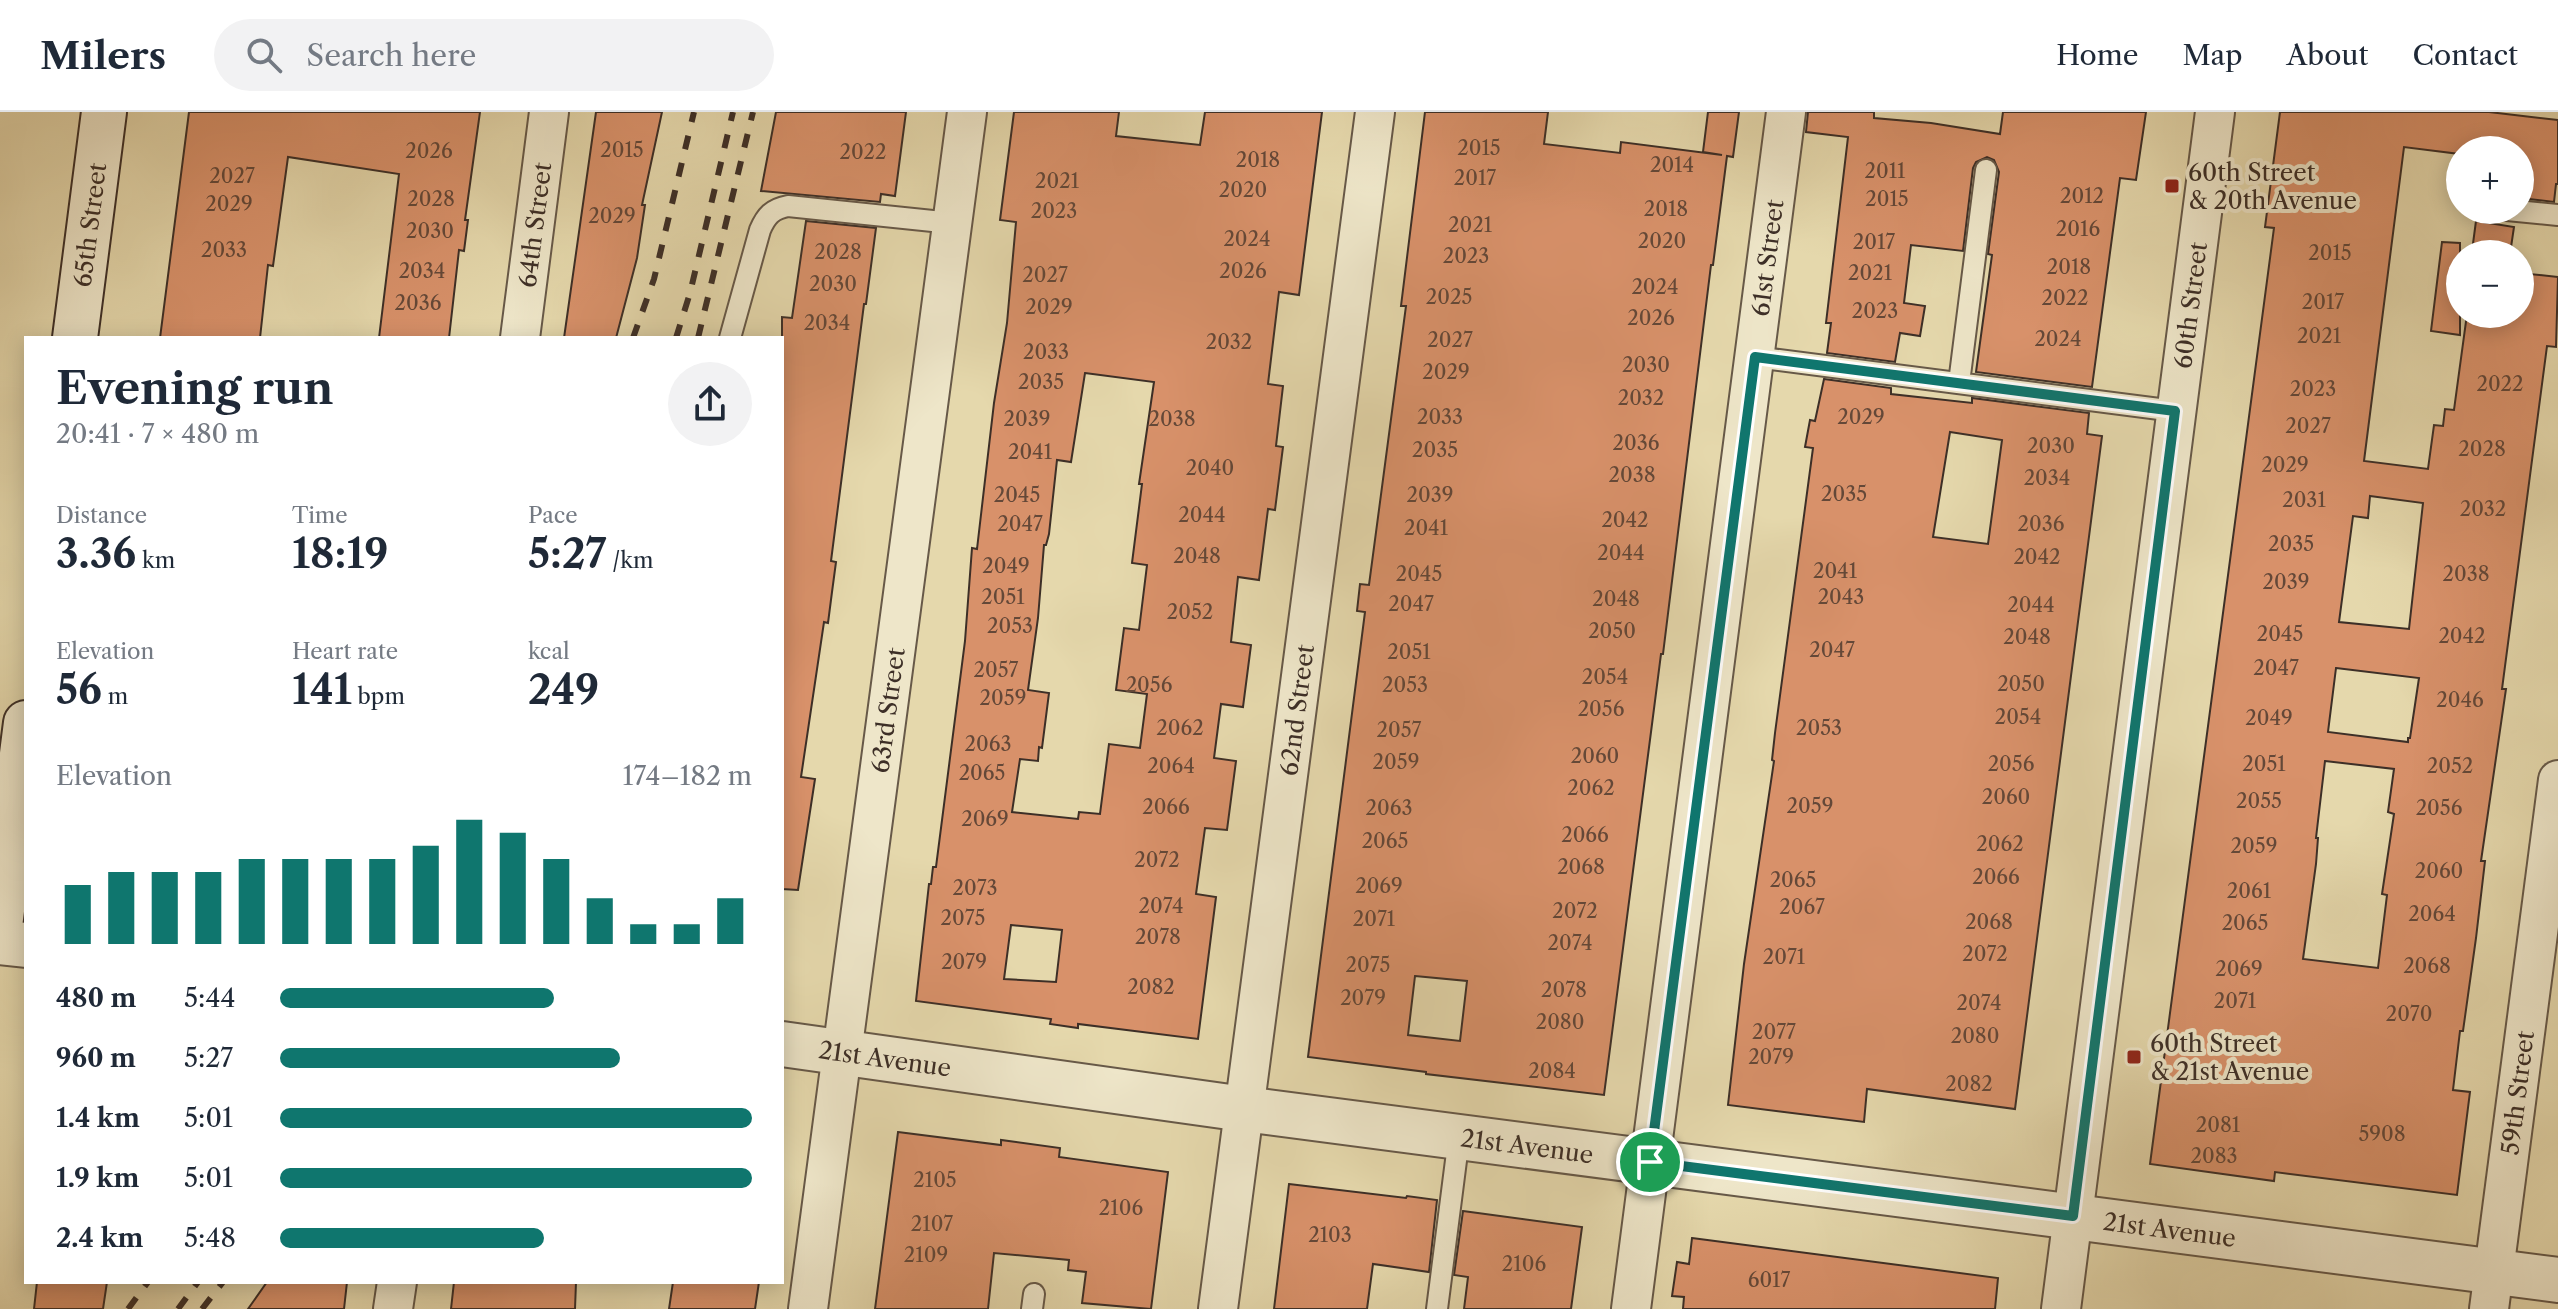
<!DOCTYPE html>
<meta charset="utf-8">
<style>
body{margin:0;font-family:"Libre Caslon Text",serif;background:#f2f2f3;color:#1f2937;height:100vh;display:flex;flex-direction:column;font-size:30px;white-space:nowrap}
*{box-sizing:border-box;margin:0}
p{font-size:26px;color:#747a83}
.icon{flex:none;width:44px;height:44px;fill:none;stroke:currentColor;stroke-width:2;stroke-linecap:round;stroke-linejoin:round}
.map{position:relative;flex:1;overflow:hidden}
.sheet{position:absolute;left:24px;top:224px;width:760px;height:948px;display:flex;flex-direction:column;background:#fff;border-radius:0px;box-shadow:0 4px 20px #0003}
.sheet>*{flex:none}
.tools{position:absolute;left:2446px;top:24px;display:grid;gap:16px}
.tools a{display:grid;place-items:center;width:88px;height:88px;border-radius:50%;background:#fff;box-shadow:0 4px 20px #0003;font-size:40px}
.pin{position:absolute;display:grid;place-items:center;width:68px;height:68px;color:#fff;margin:-34px;border:4px solid #fff;border-radius:50%;box-shadow:0 2px 8px #0007}
.round{display:grid;place-items:center;flex:none;width:84px;height:84px;border-radius:42px;background:#f2f2f3}
.overview{display:flex;align-items:center;justify-content:space-between;height:136px;padding:0 32px}
h1{font-size:44px;font-weight:700;line-height:60px}
.metrics{display:grid;grid-template-columns:repeat(3,1fr);gap:12px;height:136px;padding:8px 32px}
.metrics div{display:grid;align-content:center}
.metrics b{font-size:40px;font-weight:700}
.metrics small{font-size:22px;font-weight:400}
.metrics p{font-size:22px}
.chart{height:224px;padding:16px 32px}
.chart p{display:flex;justify-content:space-between}
.chart svg{width:100%;height:144px;margin-top:8px;stroke:#0f766e;stroke-width:6}
ul{padding:0 32px;list-style:none;font-size:26px}
li{display:grid;grid-template-columns:128px 96px 1fr;align-items:center;height:60px}
li i{height:20px;border-radius:10px;background:#0f766e}
header{display:flex;align-items:center;gap:48px;box-sizing:border-box;height:112px;padding:0 40px;background:#fff;border-bottom:2px solid #e0e1e3}
header strong{font-size:38px}
nav{display:flex;gap:44px;margin-inline-start:auto;font-size:28px}
.search{width:560px;height:72px;background:#f2f2f3;display:flex;align-items:center;gap:20px;box-sizing:border-box;padding:0 28px;border-radius:44px;color:#747a83;font-size:30px}
.map>svg:first-child{display:block}
.building{fill:#d8916a;stroke:#3d2f27;stroke-width:2;fill-rule:evenodd}
.lines{fill:none;stroke-linecap:round;stroke-linejoin:round}
.service-casing{stroke:#675948;stroke-width:24}
.minor-casing{stroke:#675948;stroke-width:42}
.tertiary-casing{stroke:#675948;stroke-width:48}
.secondary-casing{stroke:#3d2f27;stroke-width:48}
.service{stroke:#eee6c9;stroke-width:20}
.minor{stroke:#eee6c9;stroke-width:38}
.tertiary{stroke:#eee6c9;stroke-width:44}
.secondary{stroke:#eee6c9;stroke-width:44}
.rail{stroke:#3d2f27;stroke-width:6;stroke-dasharray:14 14;stroke-linecap:butt}
.route-casing{stroke:#fff;stroke-width:16}
.route{stroke:#0f766e;stroke-width:10}
.poi-dot{fill:#8f2418;stroke:#eee6c9;stroke-width:3}
.labels{text-anchor:middle;dominant-baseline:central;stroke-width:8;stroke-linejoin:round;paint-order:stroke}
.number-label{font-size:20px;fill:#644838}
.poi-label{font-size:24px;fill:#3d2f27;stroke:#eee6c9;text-anchor:start}
.street-label{font-size:24px;fill:#3d2f27;stroke:#eee6c9}
</style>
<header>
<strong>Milers</strong>
<div class="search"><svg class="icon" aria-label="search" viewBox="0 0 24 24"><circle cx="10" cy="10" r="6"/><path d="M15 15l6 6"/></svg>Search here</div>
<nav><a>Home</a><a>Map</a><a>About</a><a>Contact</a></nav>
</header>
<div class="map">
<svg width="2558" height="1197" viewBox="0 0 2558 1197">
<rect width="100%" height="100%" fill="#e5d8ac"/>
<filter id="stains"><feTurbulence type="fractalNoise" baseFrequency=".0025" numOctaves="4"/><feColorMatrix values="0 0 0 0 .2 0 0 0 0 .09 0 0 0 0 .02 0 0 0 .5 -.17"/></filter>
<radialGradient id="worn" r=".72"><stop offset=".6" stop-color="#630" stop-opacity="0"/><stop offset="1" stop-color="#630" stop-opacity=".3"/></radialGradient>
<path class="building" d="M189,0h291l-15,108h3l-4,31 -5,-1 -10,88h-70l20,-164 -111,-17 -15,109 -5,-1 -8,73h-100z
M596,0h66l-20,93h3l-8,53 -21,80h-52z
M776,0h130l-11,84 -14,-2 -1,8 -119,-11z
M1014,0h105l-3,24 84,9 5,-33h117l-23,183 -20,-3 -11,92 15,2 -7,60 7,1 -8,63 -7,-1 -9,71 -21,-3 -7,65 20,3 -8,62 -22,-3 -7,54 22,3 -9,69 -22,-2 -9,66 20,3 -18,142 -120,-15v4l-28,-4 1,-5 -135,-18 13,-117h2l2,-17h3l29,-226 7,-93 5,1 17,-146 13,-80 9,-101 -16,-2zM1085,261l69,9 -15,102h3l-10,79 15,2 -8,65 -15,-2 -8,62 31,4 -7,54 -31,-4 -9,70 -21,-2 -1,7 -66,-7 8,-53 18,2 1,-14 3,1 7,-55 -21,-3 10,-72 6,-73h2l3,-11 8,-74 14,2zM1011,813l51,5 -6,52 -52,-3z
M1425,0h123l-4,32 76,9 1,-11 101,13 -19,-3 5,-40h31l-6,45 -6,-1 -14,109h-2l-48,389h-2l-10,78 -47,363 -178,-21v-2l-118,-15 57,-445 -8,-1 3,-27 9,1 37,-279h-5zM1415,864l52,5 -7,60 -52,-6z
M1808,0h66v6l57,5 69,11 3,-22h143l-10,68 -16,-2 -28,209 -116,-15 16,-117 -4,-1 11,-82 -5,-12 -7,-3 -11,5 -3,6 -10,83 -52,-6 -7,58 21,3 -5,30 -20,-3 -5,29 -68,-9 4,-30h-5l22,-186 -42,-5z
M2280,0h209l69,8v64h-2l-2,18 -34,-4v-48h-60v4l-56,-7 -40,314 64,8 6,-44 9,1 2,-17 9,1 13,-96h53v-41l38,4 -2,70 -9,-1 -45,343h4l-25,172h4l-9,77 -13,93h-3l-7,59 17,2 -13,103 -182,-23 -1,9 -124,-17 124,-936 -9,-1zM2370,384l53,7 -14,126 -70,-7 14,-106 15,2zM2336,556l83,10 -9,60h-2v4l-80,-10zM2325,649l69,8 -6,43 6,2 -12,80 5,1 -9,73 -75,-9 13,-95 2,-26h-2z
M806,109l70,7 -10,76h-2l-33,257 5,1 -4,30 -4,31 -4,-1 -23,155 14,2 -17,111 -16,-1v-572l10,1z
M2476,109l38,6 -4,27 -38,-3z
M2442,130l18,1v92l-29,-4z
M1824,267l67,9v6l81,9v-5l117,15 -2,21 15,2 -87,673 -148,-20 -3,33 -136,-17 16,-141 30,-203 -2,-1 3,-27 38,-285 -8,-1 5,-27 5,1zM1950,320l52,8 -14,104 -55,-7z
M898,1020l103,13v-5l59,8 -1,9 109,15 -17,137 -69,-6 4,-31 -18,-2 1,-10 -75,-7 -6,56h-113z
M1289,1072l117,14 1,-2 30,4 -8,72 -56,-8 -6,45h-93z
M1463,1099l119,16 -11,82h-107l4,-32 -14,-2z
M1692,1126l306,40 -3,31h-312l1,-12 -12,-1 5,-34 12,2z
M37,1170h70l-4,27h-69z
M267,1170h80l-3,27h-96z
M454,1170h122l-1,27h-124z
M673,1170h86l-4,27h-86z"/>
<g class="lines">
<defs>
<path id="service" d="M2507,98l51,5
M730,226l30,-108c6,-14 12,-21 28,-24l164,17
M1755,245l420,54
M1959,271l27,-213
M1032,1197l2,-15
M1437,1197l22,-172"/>
<g id="minor">
<path id="s1" d="M520,226l29,-226"/>
<path d="M393,1197l4,-27"/>
<path id="s2" d="M808,1197l159,-1197"/>
<path id="s3" d="M1218,1197l157,-1197"/>
<path id="s4" d="M1631,1197l155,-1197"/>
<path id="s5" d="M2061,1197l154,-1197"/>
<path id="s6" d="M2489,1197l69,-529"/>
</g>
<g id="tertiary">
<path d="M0,830l26,3"/>
<path id="s7" d="M782,932l462,65 1314,171"/>
</g>
<g id="secondary">
<path id="s8" d="M75,226l29,-226"/>
<path d="M0,814l26,-203"/>
</g>
</defs>
<use href="#service" class="service-casing"/>
<use href="#minor" class="minor-casing"/>
<use href="#tertiary" class="tertiary-casing"/>
<use href="#secondary" class="secondary-casing"/>
<use href="#service" class="service"/>
<use href="#minor" class="minor"/>
<use href="#tertiary" class="tertiary"/>
<use href="#secondary" class="secondary"/>
<path class="rail" d="M633,226l21,-59 40,-167
M676,226l14,-45 43,-181
M698,226l55,-226
M128,1197l20,-27
M178,1197l20,-27
M202,1197l21,-27"/>
</g>
<g class="lines">
<defs>
<path id="route" d="M1755,245l420,54 -102,805 -423,-54z"/>
</defs>
<use href="#route" class="route-casing"/>
<use href="#route" class="route"/>
</g>
<g class="poi-dot">
<rect x="2164" y="66" width="16" height="16" rx="4"/>
<rect x="2126" y="937" width="16" height="16" rx="4"/>
</g>
<g class="labels">
<g class="number-label">
<text x="1479" y="36">2015</text>
<text x="622" y="38">2015</text>
<text x="429" y="39">2026</text>
<text x="863" y="40">2022</text>
<text x="1258" y="48">2018</text>
<text x="1672" y="53">2014</text>
<text x="1885" y="59">2011</text>
<text x="232" y="64">2027</text>
<text x="1475" y="66">2017</text>
<text x="1057" y="69">2021</text>
<text x="1243" y="78">2020</text>
<text x="2082" y="84">2012</text>
<text x="431" y="87">2028</text>
<text x="1887" y="87">2015</text>
<text x="229" y="92">2029</text>
<text x="1666" y="97">2018</text>
<text x="1054" y="99">2023</text>
<text x="612" y="104">2029</text>
<text x="1470" y="113">2021</text>
<text x="2078" y="117">2016</text>
<text x="430" y="119">2030</text>
<text x="1247" y="127">2024</text>
<text x="1662" y="129">2020</text>
<text x="1874" y="130">2017</text>
<text x="224" y="138">2033</text>
<text x="838" y="140">2028</text>
<text x="2330" y="141">2015</text>
<text x="1466" y="144">2023</text>
<text x="2069" y="155">2018</text>
<text x="422" y="159">2034</text>
<text x="1243" y="159">2026</text>
<text x="1870" y="161">2021</text>
<text x="1045" y="163">2027</text>
<text x="833" y="172">2030</text>
<text x="1655" y="175">2024</text>
<text x="1449" y="185">2025</text>
<text x="2065" y="186">2022</text>
<text x="2323" y="190">2017</text>
<text x="418" y="191">2036</text>
<text x="1049" y="195">2029</text>
<text x="1875" y="199">2023</text>
<text x="1651" y="206">2026</text>
<text x="827" y="211">2034</text>
<text x="2319" y="224">2021</text>
<text x="2058" y="227">2024</text>
<text x="1450" y="228">2027</text>
<text x="1229" y="230">2032</text>
<text x="1046" y="240">2033</text>
<text x="1646" y="253">2030</text>
<text x="1446" y="260">2029</text>
<text x="1041" y="270">2035</text>
<text x="2500" y="272">2022</text>
<text x="2313" y="277">2023</text>
<text x="1641" y="286">2032</text>
<text x="1440" y="305">2033</text>
<text x="1861" y="305">2029</text>
<text x="1027" y="307">2039</text>
<text x="1172" y="307">2038</text>
<text x="2308" y="314">2027</text>
<text x="1636" y="331">2036</text>
<text x="2051" y="334">2030</text>
<text x="2482" y="337">2028</text>
<text x="1435" y="338">2035</text>
<text x="1030" y="340">2041</text>
<text x="2285" y="353">2029</text>
<text x="1210" y="356">2040</text>
<text x="1632" y="363">2038</text>
<text x="2047" y="366">2034</text>
<text x="1844" y="382">2035</text>
<text x="1017" y="383">2045</text>
<text x="1430" y="383">2039</text>
<text x="2304" y="388">2031</text>
<text x="2483" y="397">2032</text>
<text x="1202" y="403">2044</text>
<text x="1625" y="408">2042</text>
<text x="1020" y="412">2047</text>
<text x="2041" y="412">2036</text>
<text x="1426" y="416">2041</text>
<text x="2291" y="432">2035</text>
<text x="1621" y="441">2044</text>
<text x="1197" y="444">2048</text>
<text x="2037" y="445">2042</text>
<text x="1006" y="454">2049</text>
<text x="1835" y="459">2041</text>
<text x="1419" y="462">2045</text>
<text x="2466" y="462">2038</text>
<text x="2286" y="470">2039</text>
<text x="1003" y="485">2051</text>
<text x="1841" y="485">2043</text>
<text x="1616" y="487">2048</text>
<text x="1411" y="492">2047</text>
<text x="2031" y="493">2044</text>
<text x="1190" y="500">2052</text>
<text x="1010" y="514">2053</text>
<text x="1612" y="519">2050</text>
<text x="2280" y="522">2045</text>
<text x="2462" y="524">2042</text>
<text x="2027" y="525">2048</text>
<text x="1832" y="538">2047</text>
<text x="1409" y="540">2051</text>
<text x="2276" y="556">2047</text>
<text x="996" y="558">2057</text>
<text x="1605" y="565">2054</text>
<text x="2021" y="572">2050</text>
<text x="1149" y="573">2056</text>
<text x="1405" y="573">2053</text>
<text x="1003" y="586">2059</text>
<text x="2460" y="588">2046</text>
<text x="1601" y="597">2056</text>
<text x="2018" y="605">2054</text>
<text x="2269" y="606">2049</text>
<text x="1180" y="616">2062</text>
<text x="1819" y="616">2053</text>
<text x="1399" y="618">2057</text>
<text x="988" y="632">2063</text>
<text x="1595" y="644">2060</text>
<text x="1396" y="650">2059</text>
<text x="2011" y="652">2056</text>
<text x="2264" y="652">2051</text>
<text x="1171" y="654">2064</text>
<text x="2450" y="654">2052</text>
<text x="982" y="661">2065</text>
<text x="1591" y="676">2062</text>
<text x="2006" y="685">2060</text>
<text x="2259" y="689">2055</text>
<text x="1810" y="694">2059</text>
<text x="1166" y="695">2066</text>
<text x="1389" y="696">2063</text>
<text x="2439" y="696">2056</text>
<text x="985" y="707">2069</text>
<text x="1585" y="723">2066</text>
<text x="1385" y="729">2065</text>
<text x="2000" y="732">2062</text>
<text x="2254" y="734">2059</text>
<text x="1157" y="748">2072</text>
<text x="1581" y="755">2068</text>
<text x="2439" y="759">2060</text>
<text x="1996" y="765">2066</text>
<text x="1793" y="768">2065</text>
<text x="1379" y="774">2069</text>
<text x="975" y="776">2073</text>
<text x="2249" y="779">2061</text>
<text x="1161" y="794">2074</text>
<text x="1802" y="795">2067</text>
<text x="1575" y="799">2072</text>
<text x="2432" y="802">2064</text>
<text x="963" y="806">2075</text>
<text x="1374" y="807">2071</text>
<text x="1989" y="810">2068</text>
<text x="2245" y="811">2065</text>
<text x="1158" y="825">2078</text>
<text x="1570" y="831">2074</text>
<text x="1985" y="842">2072</text>
<text x="1784" y="845">2071</text>
<text x="964" y="850">2079</text>
<text x="1368" y="853">2075</text>
<text x="2427" y="854">2068</text>
<text x="2239" y="857">2069</text>
<text x="1151" y="875">2082</text>
<text x="1564" y="878">2078</text>
<text x="1363" y="886">2079</text>
<text x="2235" y="889">2071</text>
<text x="1979" y="891">2074</text>
<text x="2409" y="902">2070</text>
<text x="1560" y="910">2080</text>
<text x="1774" y="920">2077</text>
<text x="1975" y="924">2080</text>
<text x="1771" y="945">2079</text>
<text x="1552" y="959">2084</text>
<text x="1969" y="972">2082</text>
<text x="2218" y="1013">2081</text>
<text x="2382" y="1022">5908</text>
<text x="2214" y="1044">2083</text>
<text x="935" y="1068">2105</text>
<text x="1121" y="1096">2106</text>
<text x="932" y="1112">2107</text>
<text x="1330" y="1123">2103</text>
<text x="926" y="1143">2109</text>
<text x="1524" y="1152">2106</text>
<text x="1769" y="1168">6017</text>
</g>
<g class="poi-label">
<text x="2188" y="60">60th Street<tspan x="2188" dy="28">&amp; 20th Avenue</tspan></text>
<text x="2150" y="931">60th Street<tspan x="2150" dy="28">&amp; 21st Avenue</tspan></text>
</g>
<g class="street-label">
<text stroke="none"><textPath href="#s8" startOffset="114">65th Street</textPath></text>
<text stroke="none"><textPath href="#s1" startOffset="114">64th Street</textPath></text>
<text stroke="none"><textPath href="#s4" startOffset="1060">61st Street</textPath></text>
<text stroke="none"><textPath href="#s5" startOffset="1012">60th Street</textPath></text>
<text stroke="none"><textPath href="#s2" startOffset="604">63rd Street</textPath></text>
<text stroke="none"><textPath href="#s3" startOffset="604">62nd Street</textPath></text>
<text stroke="none"><textPath href="#s7" startOffset="104">21st Avenue</textPath></text>
<text stroke="none"><textPath href="#s6" startOffset="218">59th Street</textPath></text>
<text stroke="none"><textPath href="#s7" startOffset="752">21st Avenue</textPath></text>
<text stroke="none"><textPath href="#s7" startOffset="1400">21st Avenue</textPath></text>
</g>
</g>
<rect width="100%" height="100%" filter="url(#stains)"/>
<rect width="100%" height="100%" fill="url(#worn)"/>
</svg>
<div class="tools">
<a>+</a>
<a>−</a>
</div>
<div class="pin" style="left:1650px;top:1050px;background:#1e9e55"><svg class="icon" aria-label="arrive" viewBox="0 0 24 24"><path d="M6 21V4h12l-3 4 3 4H6"/></svg></div>
<section class="sheet">
<div class="overview"><div><h1>Evening run</h1><p>20:41 · 7 × 480 m</p></div><a class="round"><svg class="icon" aria-label="share" viewBox="0 0 24 24"><path d="M12 15V3M7 8l5-5 5 5M5 13v7h14v-7"/></svg></a></div>
<div class="metrics">
<div><p>Distance</p><b>3.36<small> km</small></b></div>
<div><p>Time</p><b>18:19</b></div>
<div><p>Pace</p><b>5:27<small> /km</small></b></div>
</div>
<div class="metrics">
<div><p>Elevation</p><b>56<small> m</small></b></div>
<div><p>Heart rate</p><b>141<small> bpm</small></b></div>
<div><p>kcal</p><b>249</b></div>
</div>
<div class="chart"><p><span>Elevation</span>174–182 m</p>
<svg viewBox="0 0 160 44" preserveAspectRatio="none"><path d="M5 44V26M15 44V22M25 44V22M35 44V22M45 44V18M55 44V18M65 44V18M75 44V18M85 44V14M95 44V6M105 44V10M115 44V18M125 44V30M135 44V38M145 44V38M155 44V30"/></svg>
</div>
<ul>
<li><b>480 m</b>5:44<i style="width:58%"></i></li>
<li><b>960 m</b>5:27<i style="width:72%"></i></li>
<li><b>1.4 km</b>5:01<i style="width:100%"></i></li>
<li><b>1.9 km</b>5:01<i style="width:100%"></i></li>
<li><b>2.4 km</b>5:48<i style="width:56%"></i></li>
</ul>
</section>
</div>
